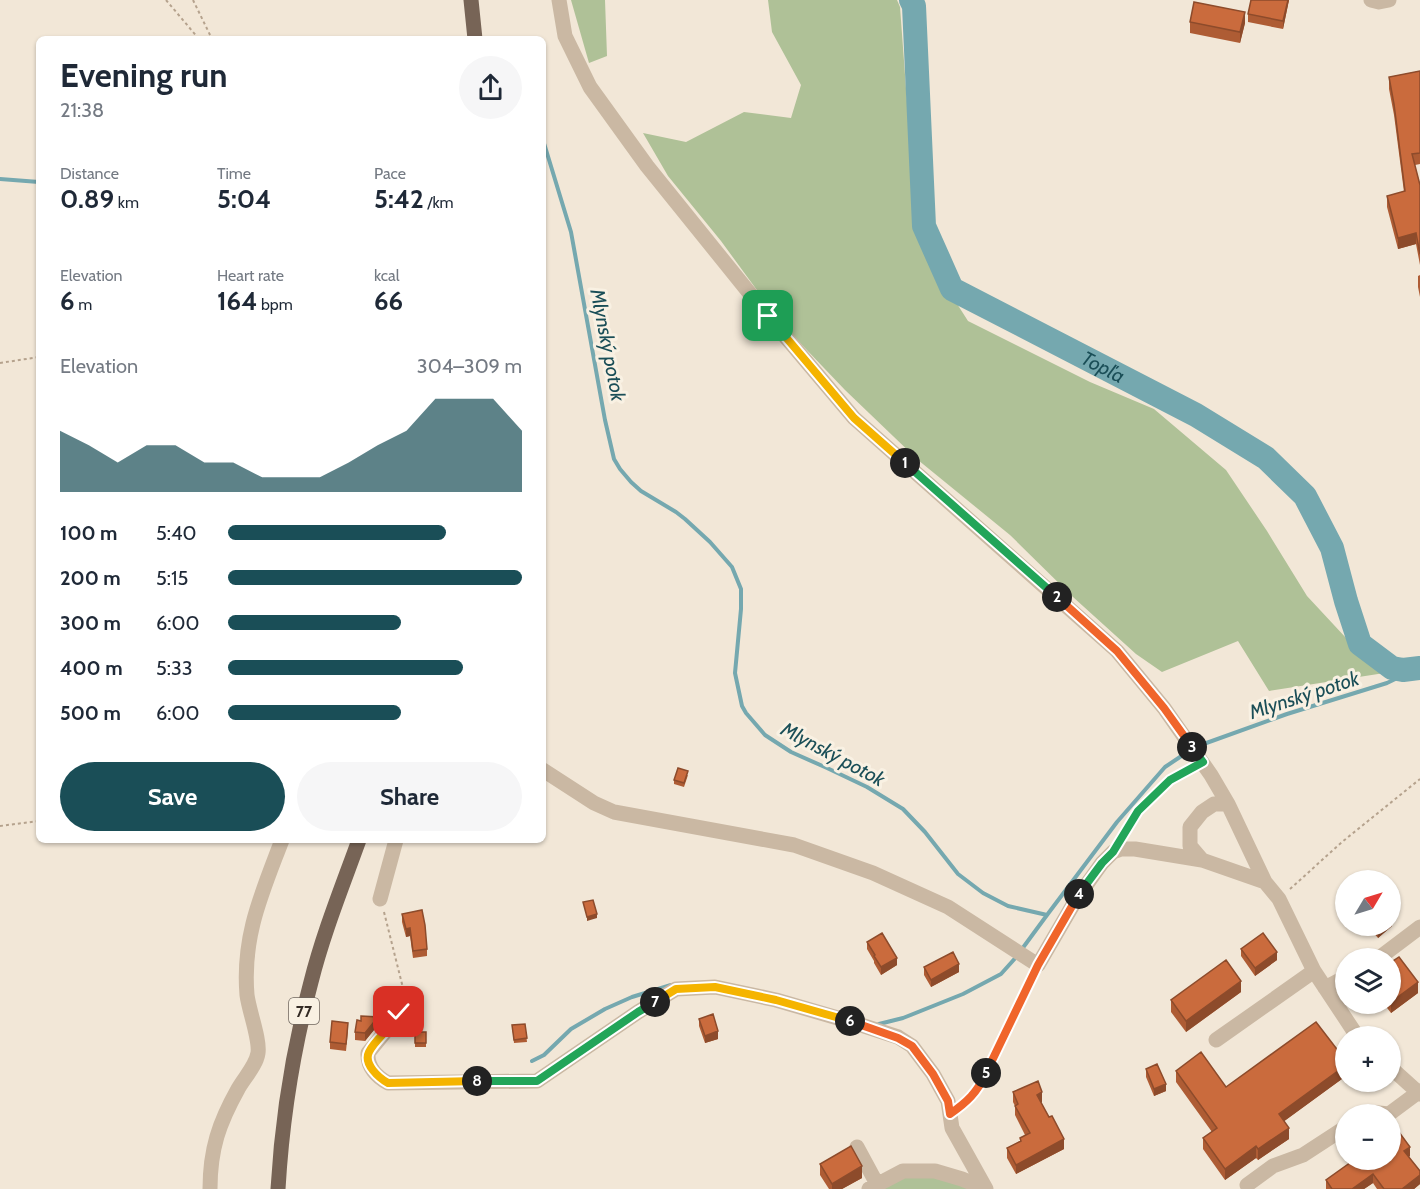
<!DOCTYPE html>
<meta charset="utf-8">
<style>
body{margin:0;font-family:Cabin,sans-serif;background:#f6f6f7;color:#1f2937;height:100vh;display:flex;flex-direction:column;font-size:22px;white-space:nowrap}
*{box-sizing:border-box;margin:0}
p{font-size:20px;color:#747a83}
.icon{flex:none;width:33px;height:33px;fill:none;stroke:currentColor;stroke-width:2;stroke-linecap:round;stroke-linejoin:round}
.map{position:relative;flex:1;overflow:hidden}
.panel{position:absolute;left:36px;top:36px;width:510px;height:807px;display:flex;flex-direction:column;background:#fff;border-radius:9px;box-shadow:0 2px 4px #0004}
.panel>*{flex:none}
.needle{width:39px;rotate:52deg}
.fabs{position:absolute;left:1335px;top:870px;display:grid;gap:12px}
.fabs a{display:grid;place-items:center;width:66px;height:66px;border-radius:50%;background:#fff;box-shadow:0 2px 4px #0004;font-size:30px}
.pin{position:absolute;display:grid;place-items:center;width:51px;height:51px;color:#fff;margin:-26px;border-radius:12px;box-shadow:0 3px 9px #0006}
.km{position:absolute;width:30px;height:30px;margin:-15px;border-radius:50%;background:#222;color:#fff;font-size:16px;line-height:30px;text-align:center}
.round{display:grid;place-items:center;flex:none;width:63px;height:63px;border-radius:32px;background:#f6f6f7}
.summary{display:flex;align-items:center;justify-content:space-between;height:102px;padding:0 24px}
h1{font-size:33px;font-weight:700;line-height:45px}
.figures{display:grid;grid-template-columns:repeat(3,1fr);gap:9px;height:102px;padding:6px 24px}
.figures div{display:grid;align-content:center}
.figures b{font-size:26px;font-weight:700}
.figures small{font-size:16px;font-weight:400}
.figures p{font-size:16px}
.chart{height:168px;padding:12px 24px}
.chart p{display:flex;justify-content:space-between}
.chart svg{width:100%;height:108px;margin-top:6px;fill:#1a4e57;opacity:.7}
.cta{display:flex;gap:12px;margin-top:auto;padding:12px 24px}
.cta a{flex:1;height:69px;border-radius:36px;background:#1a4e57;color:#fff;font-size:24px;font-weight:700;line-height:69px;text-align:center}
.cta a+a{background:#f6f6f7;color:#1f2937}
ul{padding:0 24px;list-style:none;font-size:20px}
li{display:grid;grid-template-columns:96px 72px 1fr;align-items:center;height:45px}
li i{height:15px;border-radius:8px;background:#1a4e57}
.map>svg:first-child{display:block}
.green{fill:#afc197}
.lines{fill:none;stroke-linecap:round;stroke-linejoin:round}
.stream{stroke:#75a8af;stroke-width:4}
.river{stroke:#75a8af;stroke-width:24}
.path{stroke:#b5a28d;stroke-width:2;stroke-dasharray:3 3;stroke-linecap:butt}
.minor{stroke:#cab8a3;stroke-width:15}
.major{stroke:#776456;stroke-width:15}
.wall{fill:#ae5c34}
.shaded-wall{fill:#8d4b2b}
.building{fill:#ca6b3d;stroke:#8d4b2b;stroke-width:1.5}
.split-1-casing{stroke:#fff;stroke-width:12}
.split-2-casing{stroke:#fff;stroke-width:12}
.split-3-casing{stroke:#fff;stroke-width:12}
.split-4-casing{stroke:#fff;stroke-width:12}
.split-5-casing{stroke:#fff;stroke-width:12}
.split-6-casing{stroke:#fff;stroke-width:12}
.split-7-casing{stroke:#fff;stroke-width:12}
.split-8-casing{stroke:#fff;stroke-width:12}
.split-9-casing{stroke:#fff;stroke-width:12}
.split-1{stroke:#f5b400;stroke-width:8}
.split-2{stroke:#22a559;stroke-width:8}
.split-3{stroke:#f0652b;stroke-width:8}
.split-4{stroke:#22a559;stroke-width:8}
.split-5{stroke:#f0652b;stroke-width:8}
.split-6{stroke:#f0652b;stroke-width:8}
.split-7{stroke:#f5b400;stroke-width:8}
.split-8{stroke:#22a559;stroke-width:8}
.split-9{stroke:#f5b400;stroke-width:8}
.labels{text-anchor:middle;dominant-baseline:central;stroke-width:6;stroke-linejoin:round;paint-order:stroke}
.shield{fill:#f9f1e3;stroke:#6f665e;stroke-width:1.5}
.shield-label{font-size:16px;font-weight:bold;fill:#342b25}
.water-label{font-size:20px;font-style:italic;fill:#1a4e57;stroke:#f9f1e3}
</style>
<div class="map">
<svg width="1420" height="1189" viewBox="0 0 1420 1189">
<rect width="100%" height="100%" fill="#f2e7d7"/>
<path class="green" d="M571,0h34l2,56 -18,7z
M768,0h129l3,7 11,149 20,107 37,58 122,61 64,27 72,61 41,61 40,65 53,57 31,19 -122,19 -31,-50 -76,31 -26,-18 -63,-57 -63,-62 -92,-75 -73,-70 -64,-67 -60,-82 -53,-65 -25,-43 43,9 58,-30 47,6 10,-33 -29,-53z
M903,1171l83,18h-117z"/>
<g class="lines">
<path class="stream" d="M543,140l28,92 34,188 9,39 6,10 11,13 10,9 35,21 9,7 25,23 22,25 9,22v20l-6,64 7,33 4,7 19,22 26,17 36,16 40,19 36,22 22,23 33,42 25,19 25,13 39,9 70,-93 48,-55 18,-12
M0,179l39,3
M1198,746l89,-32 100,-31 31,-15
M1022,949l25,-34
M879,1024l24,-6 60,-24 38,-20 17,-19
M532,1061l12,-6 27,-26 34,-20 27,-12 39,-12"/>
<path class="river" id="s1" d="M911,0l3,6 10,220 28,63 244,126 70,43 39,38 27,52 14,53 14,43 32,24 11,2 17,-2"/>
<path class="path" d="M166,0l33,39
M193,0l19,39
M0,363l39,-6
M0,826l39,-5
M1124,834l14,-23 32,-31 19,-10
M1290,889l52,-47 78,-63
M384,912l22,88
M964,1105l4,-4 13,-16 51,-107"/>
<path class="minor" d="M559,0l6,36 25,51 57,79 121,150 86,102 263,233 47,57 47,67 17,29 37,78 14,17 35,72 43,65
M1371,0l8,2 10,-2
M543,770l51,33 20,9 180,33 79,28 75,34 90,58 39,-67 25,-35 11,-11 8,-3h14l67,11 63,22
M1202,860l-12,-14v-19l12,-15 12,-8h14
M380,899l16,-59
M1379,958l41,-31
M1325,988l21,-11
M399,1012l-9,14 -22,27c-1,14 9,24 20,30l149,-2 101,-69 38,-23 39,-2 61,13 79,23 43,14 14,9 21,28 15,27 4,27 34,61
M1216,1040l98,-69
M1390,1067l30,27
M1364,1114l4,-2 21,2 31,-23
M857,1147l20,37
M1247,1185l26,-19 30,-11 43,-28
M210,1189c0,-40 9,-66 28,-100 6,-11 18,-23 20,-36 2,-14 -9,-42 -11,-58 -5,-59 15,-102 35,-155
M869,1189l34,-18h32l27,8 24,10"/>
<path class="major" d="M471,0l4,39
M278,1189c4,-70 15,-139 33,-207 12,-48 31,-95 48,-142"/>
</g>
<path class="wall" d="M1251,0h38l-6,29 -35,-7v-8z
M1190,22l55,1 -5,20 -50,-10z
M1420,71v93l-5,1 5,20v80l-4,-21 -18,5 -11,-42v-11l17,-4 -10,-77 -5,-26v-12z
M1420,275v22l-2,-10v-11z
M688,775l-4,12 -10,-3v-4z
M1346,884v14l-2,-1v-11z
M402,914l25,35v7l-14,2 -3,-22 -4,1 -4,-15z
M1368,926h24l-14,12z
M867,942l30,23 -16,10 -7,-12v-2l-7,-12z
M1241,949l36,11 -22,16 -14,-20z
M1390,963l28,30 -27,20 -7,-9h6z
M924,967l35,5 -28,15 -7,-12z
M1241,992l-55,40 -15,-20v-12z
M378,1017v8l-13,16 -10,-1v-8l6,-11z
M699,1019l19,20 -13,4 -6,-17z
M525,1024l2,18 -13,1 -2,-18z
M348,1031l-2,20 -16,-2v-7z
M415,1032h11v15h-11z
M1346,1061v15l-62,45 5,18 -31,21 -2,-2 -31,22 -22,-31v-11l9,-6 -36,-50v-11l50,16z
M1146,1069l20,22 -12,5 -8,-19z
M1013,1092l29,10h-1l23,47 -48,25 -9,-16v-10l13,-7v-3l5,-3 -10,-20v-9l-2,-4z
M1410,1156l-1,1 11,14v13l-6,5h-37l-4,-6 -9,6h-38v-9z
M820,1164l42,14 -20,11h-13l-9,-14z"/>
<path class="shaded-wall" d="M1288,0h1l-6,29v-8z
M1245,12v11l-5,20v-11z
M1416,233v11l-18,5v-11z
M597,914v4l-10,3v-4z
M1392,915v11l-14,12v-11l1,-1h11v-9z
M410,928v8l-4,1v-8z
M1277,952v8l-22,16v-8z
M897,958v7l-16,10v-8z
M959,964v8l-28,15v-7z
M1241,981v11l-55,40v-11z
M1418,982v11l-27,20v-11z
M378,1018v7l-13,16v-8z
M718,1031v8l-13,4v-7z
M1346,1065v11l-67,49v-11z
M1166,1084v7l-12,5v-7z
M1042,1092v10l-5,3v-10z
M1289,1128v11l-31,21v-11z
M1064,1139v10l-48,25v-9z
M1256,1146v12l-31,22v-11z
M1410,1147v9l-6,4v-9z
M862,1166v12l-20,11h-10v-5z
M1373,1174v9l-9,6h-12z
M1420,1175v9l-6,5h-12z"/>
<path class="building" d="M1251,0h37l-5,21 -35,-7z
M1194,2l51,10 -5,20 -50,-10z
M1420,71v82l-8,1 8,31v69l-4,-21 -18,5 -11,-42 18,-5 -11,-87 -5,-27z
M678,768l10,3 -4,12 -10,-3z
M1359,874l5,6h-14z
M593,900l4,14 -10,3 -4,-15z
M422,910l3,15 2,24 -14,2 -3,-23 -4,1 -4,-15z
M882,933l15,25 -16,9 -7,-11 1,-1 -8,-13z
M1263,933l14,19 -22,16 -14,-19z
M953,952l6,12 -28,16 -7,-13z
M1399,957l19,25 -27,20 -1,-1v-38z
M1226,960l15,21 -55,40 -15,-21z
M713,1014l5,17 -13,5 -6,-17z
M361,1016l17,1 -13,16 -10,-1 2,-12 4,1z
M332,1021l16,2 -2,21 -16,-2z
M1316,1022l30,39v4l-67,49 10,14 -31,21 -2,-3 -31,23 -22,-31 14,-10 -41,-57 25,-19 25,35z
M525,1024l2,14 -13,2 -2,-15z
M415,1032h11v11h-11z
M1157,1064l9,20 -12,5 -8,-20z
M1038,1081l4,11 -5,3 12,22 3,-1 12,23 -48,26 -9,-17 14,-7 -1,-3 10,-5 -15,-27 3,-2 -5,-12z
M1396,1128l14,19 -6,4 16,20v4l-18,14h-18l-11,-15 -21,15h-20l-6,-9 28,-20h36v-27z
M851,1146l11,20 -30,18 -12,-20z"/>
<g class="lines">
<defs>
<path id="split-1" d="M768,316l86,102 51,45"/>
<path id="split-2" d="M905,463l152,134"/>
<path id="split-3" d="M1057,597l60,54 47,57 28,39"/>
<path id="split-4" d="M1079,894l23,-31 11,-11 25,-41 32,-31 33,-18 -11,-15"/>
<path id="split-5" d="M986,1073l52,-108 41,-71"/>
<path id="split-6" d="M850,1021l48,17 14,8 21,28 15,27 2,13c17,-12 27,-21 36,-41"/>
<path id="split-7" d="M655,1002l21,-13 39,-2 61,13 74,21"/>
<path id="split-8" d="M477,1081h60l101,-69 17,-10"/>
<path id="split-9" d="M399,1012c-3,5 -5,9 -8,13 -7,9 -17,17 -22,27 -6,12 10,26 19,31l89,-2"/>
</defs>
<use href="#split-1" class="split-1-casing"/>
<use href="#split-2" class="split-2-casing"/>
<use href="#split-3" class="split-3-casing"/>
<use href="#split-4" class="split-4-casing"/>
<use href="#split-5" class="split-5-casing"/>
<use href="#split-6" class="split-6-casing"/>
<use href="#split-7" class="split-7-casing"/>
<use href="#split-8" class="split-8-casing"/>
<use href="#split-9" class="split-9-casing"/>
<use href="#split-1" class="split-1"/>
<use href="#split-2" class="split-2"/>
<use href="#split-3" class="split-3"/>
<use href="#split-4" class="split-4"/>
<use href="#split-5" class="split-5"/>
<use href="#split-6" class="split-6"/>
<use href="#split-7" class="split-7"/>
<use href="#split-8" class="split-8"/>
<use href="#split-9" class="split-9"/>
</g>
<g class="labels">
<rect class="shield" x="289" y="998" width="30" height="26" rx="4.5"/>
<g class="shield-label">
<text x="304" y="1011">77</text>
</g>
<g class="water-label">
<text transform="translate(608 345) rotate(79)">Mlynský potok</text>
<text stroke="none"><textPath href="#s1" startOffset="466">Topľa</textPath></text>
<text transform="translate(1304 695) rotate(-18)">Mlynský potok</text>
<text transform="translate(833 754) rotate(28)">Mlynský potok</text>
</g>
</g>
</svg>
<div class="fabs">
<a><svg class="needle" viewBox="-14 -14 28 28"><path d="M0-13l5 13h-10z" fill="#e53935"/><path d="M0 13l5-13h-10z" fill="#747a83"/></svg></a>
<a><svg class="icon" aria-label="layers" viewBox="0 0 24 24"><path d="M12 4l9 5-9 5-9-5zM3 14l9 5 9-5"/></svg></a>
<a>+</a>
<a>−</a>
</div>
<div class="pin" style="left:768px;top:316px;background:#1e9e55"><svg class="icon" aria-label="arrive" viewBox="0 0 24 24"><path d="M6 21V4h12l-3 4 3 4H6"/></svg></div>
<div class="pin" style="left:399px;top:1012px;background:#d93025"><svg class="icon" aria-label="check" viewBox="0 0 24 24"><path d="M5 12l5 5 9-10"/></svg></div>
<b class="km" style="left:905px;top:463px">1</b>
<b class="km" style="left:1057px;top:597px">2</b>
<b class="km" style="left:1192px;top:747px">3</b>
<b class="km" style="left:1079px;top:894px">4</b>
<b class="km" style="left:986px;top:1073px">5</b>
<b class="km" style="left:850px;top:1021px">6</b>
<b class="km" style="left:655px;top:1002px">7</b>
<b class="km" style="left:477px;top:1081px">8</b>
<section class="panel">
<div class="summary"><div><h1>Evening run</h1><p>21:38</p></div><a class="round"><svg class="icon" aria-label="share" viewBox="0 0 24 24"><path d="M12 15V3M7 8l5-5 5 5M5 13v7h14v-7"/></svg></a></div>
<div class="figures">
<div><p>Distance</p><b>0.89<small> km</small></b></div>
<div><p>Time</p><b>5:04</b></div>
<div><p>Pace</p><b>5:42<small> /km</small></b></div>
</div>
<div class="figures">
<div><p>Elevation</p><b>6<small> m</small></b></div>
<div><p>Heart rate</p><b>164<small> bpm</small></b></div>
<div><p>kcal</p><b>66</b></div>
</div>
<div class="chart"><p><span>Elevation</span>304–309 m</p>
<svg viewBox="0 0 160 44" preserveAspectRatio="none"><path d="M0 44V19L10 25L20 32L30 25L40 25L50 32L60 32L70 38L80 38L90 38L100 32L110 25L120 19L130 6L140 6L150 6L160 19V44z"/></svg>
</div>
<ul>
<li><b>100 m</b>5:40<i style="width:74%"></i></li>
<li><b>200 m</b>5:15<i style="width:100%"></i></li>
<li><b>300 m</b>6:00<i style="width:59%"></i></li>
<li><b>400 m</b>5:33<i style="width:80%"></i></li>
<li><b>500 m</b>6:00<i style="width:59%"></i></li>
</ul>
<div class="cta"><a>Save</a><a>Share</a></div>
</section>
</div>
